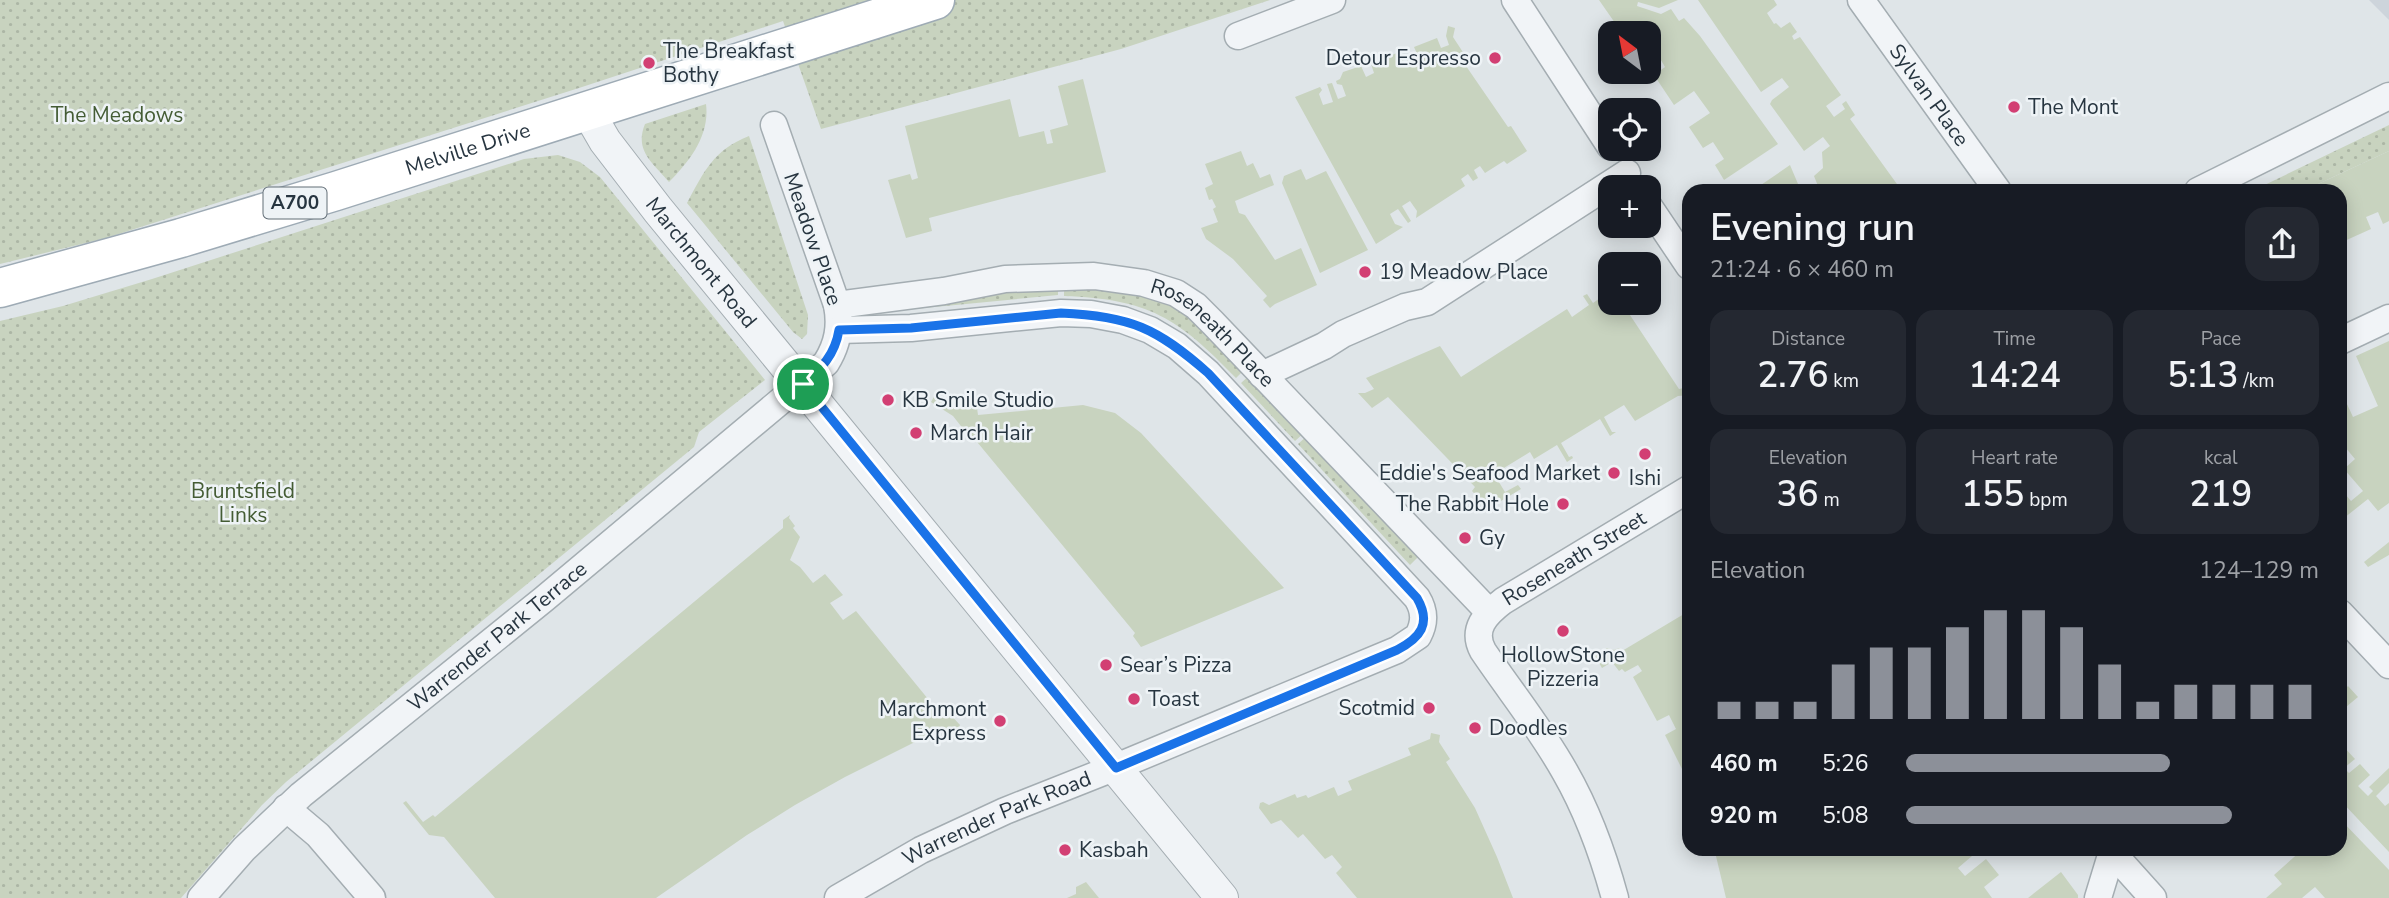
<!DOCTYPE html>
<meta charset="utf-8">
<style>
body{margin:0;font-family:"Nunito Sans",sans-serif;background:#242831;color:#f1f3f6;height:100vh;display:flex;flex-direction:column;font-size:26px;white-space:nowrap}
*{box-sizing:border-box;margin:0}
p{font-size:23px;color:#9ea1a6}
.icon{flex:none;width:38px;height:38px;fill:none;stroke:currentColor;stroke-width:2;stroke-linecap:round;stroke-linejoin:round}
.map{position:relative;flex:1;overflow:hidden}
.panel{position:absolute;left:1682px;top:184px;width:665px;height:672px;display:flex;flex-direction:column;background:#171b24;border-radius:21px;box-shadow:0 4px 18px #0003}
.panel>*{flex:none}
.needle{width:46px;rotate:328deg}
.controls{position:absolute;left:1598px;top:21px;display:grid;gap:14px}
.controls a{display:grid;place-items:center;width:63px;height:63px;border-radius:14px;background:#171b24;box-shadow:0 4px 18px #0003;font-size:35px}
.pin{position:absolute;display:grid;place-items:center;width:60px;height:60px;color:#fff;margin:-30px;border:4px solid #fff;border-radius:50%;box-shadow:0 2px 7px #0007}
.round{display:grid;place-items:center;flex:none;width:74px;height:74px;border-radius:21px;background:#242831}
.summary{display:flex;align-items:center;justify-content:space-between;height:119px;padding:0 28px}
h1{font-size:38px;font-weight:600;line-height:52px}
.metrics{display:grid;grid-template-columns:repeat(3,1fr);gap:10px;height:119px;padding:7px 28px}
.metrics div{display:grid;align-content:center;border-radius:18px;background:#242831;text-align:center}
.metrics b{font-size:35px;font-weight:600}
.metrics small{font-size:19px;font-weight:400}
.metrics p{font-size:19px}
.chart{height:196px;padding:14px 28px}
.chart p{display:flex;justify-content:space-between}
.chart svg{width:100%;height:126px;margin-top:7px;stroke:#8c9099;stroke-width:6}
ul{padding:0 28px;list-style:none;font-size:23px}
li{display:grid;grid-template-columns:112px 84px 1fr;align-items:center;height:52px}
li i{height:18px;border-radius:9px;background:#8c9099}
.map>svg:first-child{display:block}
.built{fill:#cdd4db}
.grass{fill:url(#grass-dots)}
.garden{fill:#c8d3bf}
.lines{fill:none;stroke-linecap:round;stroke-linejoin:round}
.minor-casing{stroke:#a4adb2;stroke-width:29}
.tertiary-casing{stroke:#a4adb2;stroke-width:34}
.primary-casing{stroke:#9eabb5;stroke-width:41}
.minor{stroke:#f1f4f7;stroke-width:26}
.tertiary{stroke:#f1f4f7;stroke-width:32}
.primary{stroke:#fff;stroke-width:38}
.route-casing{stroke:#fff;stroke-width:14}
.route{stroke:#1a73e8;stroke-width:9}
.poi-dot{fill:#d23f73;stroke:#eef3f6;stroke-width:2.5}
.labels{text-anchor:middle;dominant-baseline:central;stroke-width:5;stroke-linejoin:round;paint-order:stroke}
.shield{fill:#eef3f6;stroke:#636e77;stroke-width:2}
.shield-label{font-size:19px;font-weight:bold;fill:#273540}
.poi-label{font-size:21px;fill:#273540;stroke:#eef3f6;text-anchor:start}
.street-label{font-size:21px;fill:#273540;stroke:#eef3f6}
.park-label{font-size:21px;fill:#445c34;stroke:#eef3f6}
</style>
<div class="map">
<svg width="2389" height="898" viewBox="0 0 2389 898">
<defs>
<pattern id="grass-dots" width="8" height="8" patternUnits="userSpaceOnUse" patternTransform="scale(1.75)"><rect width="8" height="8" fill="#c8d3bf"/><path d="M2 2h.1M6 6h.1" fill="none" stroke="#acb6a5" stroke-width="1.8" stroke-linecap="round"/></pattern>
</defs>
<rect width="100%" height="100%" fill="#dfe5e8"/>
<path class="built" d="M2369,0h20v20z"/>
<path class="grass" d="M0,0h1270l-149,49 -300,80 -38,-108 -204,67 -473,150 -106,26z
M706,104c4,31 -16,57 -37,78 -16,-19 -35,-31 -24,-58z
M2389,125v26l-86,40h-51z
M749,136l59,179 -1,19 -5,5 -9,-7 -106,-129c17,-31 26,-53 62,-67z
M558,155l22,7 20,15 165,203 -66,52 -5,15 -408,335 -24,23 -81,93h-181v-577l63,-15 89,-27 372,-120z
M1058,282v13l-165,16z
M1064,282l109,18 73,68 -10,10c-58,-60 -87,-79 -172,-82z
M1251,374l54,58 -10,9 -54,-58z
M1308,435l112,120 -10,10 -112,-121z"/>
<path class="garden" d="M1599,0h79l-19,8 -21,-6 -1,4 24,8 10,-5 8,12 5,-3 16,18 78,108 -54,36 -9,-15 9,-6 -11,-17 -10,6 -14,-21 21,-14 -16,-22 -20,14 -20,-30 11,-8 -7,-12 -9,6 -1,-28h-26z
M1698,0h76l3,5 -10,8 7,11 2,-1 5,5 9,-6 7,10 -5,4 2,4 6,-3 41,58 -15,11 8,11 11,-8 -3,-5 4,-3 9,14 -5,4 52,72h-82l-6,-15 9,-8 -1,-16 8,-6 -7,-9 -19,14 -34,-47 2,-4 17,-13 -7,-9 -21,14z
M1448,26l7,2 -2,9 17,26 -4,3 42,61 3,-1 16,25 -20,13 -3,-3 -19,12 -5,-7 -6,4 4,8 -5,3 -5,-7 -7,5 4,7 -49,32 1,-7 -7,-10 -8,5 9,15 -3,2 -10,-14 -8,5 5,10 8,3 -27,17 -81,-147 25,-10 2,3 -3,4 4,11 10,-3 -6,-18 5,-1 6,16 8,-3 -4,-11 -5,-1 -1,-3 4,-2 3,-7 18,-6 5,11 8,-4 -3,-9 28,-12 5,10 14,-6 -4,-9 23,-9 4,10 8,-3 -3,-9z
M1083,79l23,93 -177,46 3,13 -26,7 -18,-58 22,-6 2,6 6,-2 -13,-52 105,-27 9,38 25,-6 3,13 6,-1 -3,-13 18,-5 -10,-39z
M1241,151l6,15 6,-3 7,15 10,-4 4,11 -39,16 4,12 6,2 30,45 26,-12 16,37 -42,19 -5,4 -7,-8 4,-4 -34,-37 -27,-20 -5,-11 17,-6 -5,-13 3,-2 -4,-8 -3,1 -4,-12 8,-4 -8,-20z
M2389,151v70l-6,3 -5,-12 -12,5 5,12 -31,14v-52h-37z
M1790,165l11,26h-40l-3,-4z
M1301,169l5,11 20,-9 42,79 -48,23 -38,-90 2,-7z
M1610,276v27h12l57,86 10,-2v8l-11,1 -43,25 -11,-16 -20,12 8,15h4l-6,4 -10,-17 -39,24 8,14 3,-1 1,2 -6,4 -10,-17 -23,14 -4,-7 -36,22 11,18 13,-7 3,4 -35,21 -4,-3 2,-3 -12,-13 3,-4 -87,-90 -16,11 -14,-15h7l9,-4 -8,-11 74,-32 21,31 106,-68 5,8 17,-12 -6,-9 4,-2 6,9 13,-9 -2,-11z
M2389,341v162l-11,8 -10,-12 -24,19 -4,-5v-25l11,13 12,-10 -19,-22 11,-10 -15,-18v-52l13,28 25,-11 -22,-50z
M935,395l28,14 14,-1 1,7 105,-10 32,8 26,20 143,155 -143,59 -8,-11 2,-3 -162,-196 -5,-2 -15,-19 -22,-14z
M790,515l-1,3 6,8 -2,2 7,9 -10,23 10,7 13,16 12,-9 18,21 -13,8 13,17 13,-9 86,105 6,-4 12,13 -2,4 -6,4 -6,-5 -9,3 -92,46 -50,28 -48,30 -91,63h-161l-51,-61 -15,-2 -26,-32 3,-2 17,21 10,-7 2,2 348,-289v-8z
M2389,542v13l-21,12 -4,-5z
M1689,611v170h-1l-23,-46 11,-6 -7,-14 -12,6 -24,-44 9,-6 -4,-6 -13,7 -3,-3 -3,2 -7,-9 -10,6 -7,-12 12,-8 7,2 5,-2 3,3z
M2348,686l10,11 -18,15v-18z
M1431,733l9,2 -1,7 11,17 -4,3 29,46 22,49 16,41h-156l-21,-25 6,-6 -10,-12 -7,4 -22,-25 -5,4 -17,-18 -10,4 -12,-16 1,-5 3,-1 6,3 26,-11 2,4 9,-3 2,3 26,-11 4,9 14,-6 -4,-9 63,-26 -3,-7 22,-9z
M2342,745l13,14 -11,9 5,5 11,-9 10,11 -12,11 10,10 5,-5 -4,-4 20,-19v15l-13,13 9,10 4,-3v49l-49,-52v-53z
M2340,819l49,51v28h-64l-10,-11 -13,11h-36l16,-14 -8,-9 29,-26h37z
M1725,849h253l1,1 -21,18 7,8 21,-17 13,16 -15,12 8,11h-266l-11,-46z
M2061,872l17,23v3h-50z
M1086,882l13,16h-32l9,-4v-7z"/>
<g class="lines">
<defs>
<g id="minor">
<path d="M1515,0l95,146"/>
<path id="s1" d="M1861,0l137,191"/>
<path d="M1238,36l94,-36"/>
<path d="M2198,191l191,-95"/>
<path d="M1648,205l41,61"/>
<path id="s2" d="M837,305l107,-14 61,-12 89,-3 50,7 32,10 20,13 17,17 276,289"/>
<path d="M2340,341l49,-23"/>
<path d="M1262,375l62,-29 19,-12 62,-27 22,-5 200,-129"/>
<path d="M2340,613l49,52"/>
<path d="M286,808l32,27 54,63"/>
<path d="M2109,849l44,49"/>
<path id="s3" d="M201,898l43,-49 57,-54 243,-196 282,-236c12,-19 15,-37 11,-58l-63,-180"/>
<path id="s4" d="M838,898l83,-48 84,-39 111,-44 281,-117 21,-14c7,-13 7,-25 -1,-38l-209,-225 -31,-27 -27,-16 -27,-10 -32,-6 -30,-1 -150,15 -72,2"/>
<path id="s5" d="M1615,898c-12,-44 -27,-86 -50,-126 -24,-43 -55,-81 -82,-121 -12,-22 3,-37 20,-50l186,-112"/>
<path d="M2098,898l14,-46"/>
</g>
<g id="tertiary">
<path id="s6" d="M587,110l18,31 53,69 564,688"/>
</g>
<g id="primary">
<path id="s7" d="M0,288l181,-50 155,-47 599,-191"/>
</g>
</defs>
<use href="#minor" class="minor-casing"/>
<use href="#tertiary" class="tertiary-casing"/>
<use href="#primary" class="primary-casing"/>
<use href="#minor" class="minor"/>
<use href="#tertiary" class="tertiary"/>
<use href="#primary" class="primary"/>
</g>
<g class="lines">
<defs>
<path id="route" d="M1061,313c69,3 96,15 147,60l209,225c15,26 3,40 -20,52l-281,118 -313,-384c18,-15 32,-29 36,-54l72,-2z"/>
</defs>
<use href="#route" class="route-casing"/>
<use href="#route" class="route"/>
</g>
<g class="poi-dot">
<circle cx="1495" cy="58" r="7"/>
<circle cx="649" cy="63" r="7"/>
<circle cx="2014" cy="107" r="7"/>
<circle cx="1365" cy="272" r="7"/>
<circle cx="888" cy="400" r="7"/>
<circle cx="916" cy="433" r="7"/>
<circle cx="1645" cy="454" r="7"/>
<circle cx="1614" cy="473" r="7"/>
<circle cx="1563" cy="504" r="7"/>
<circle cx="1465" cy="538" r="7"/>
<circle cx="1563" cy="631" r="7"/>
<circle cx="1106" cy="665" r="7"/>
<circle cx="1134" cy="699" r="7"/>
<circle cx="1429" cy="708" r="7"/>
<circle cx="1000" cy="721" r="7"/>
<circle cx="1475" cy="728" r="7"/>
<circle cx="1065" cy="850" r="7"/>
</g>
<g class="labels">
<rect class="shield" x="263.5" y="187.5" width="63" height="31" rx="5"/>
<g class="shield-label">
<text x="295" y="203">A700</text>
</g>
<g class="poi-label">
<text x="663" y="51">The Breakfast<tspan x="663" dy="24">Bothy</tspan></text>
<text x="1481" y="58" text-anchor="end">Detour Espresso</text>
<text x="2028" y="107">The Mont</text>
<text x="1379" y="272">19 Meadow Place</text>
<text x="902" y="400">KB Smile Studio</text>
<text x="930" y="433">March Hair</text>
<text x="1600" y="473" text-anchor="end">Eddie's Seafood Market</text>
<text x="1645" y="478" text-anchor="middle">Ishi</text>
<text x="1549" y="504" text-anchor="end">The Rabbit Hole</text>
<text x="1479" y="538">Gy</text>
<text x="1563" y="655" text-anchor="middle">HollowStone<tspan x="1563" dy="24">Pizzeria</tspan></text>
<text x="1120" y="665">Sear’s Pizza</text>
<text x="1148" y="699">Toast</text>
<text x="1415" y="708" text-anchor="end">Scotmid</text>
<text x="986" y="709" text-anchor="end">Marchmont<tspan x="986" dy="24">Express</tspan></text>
<text x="1489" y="728">Doodles</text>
<text x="1079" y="850">Kasbah</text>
</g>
<g class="street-label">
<text stroke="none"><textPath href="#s1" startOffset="117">Sylvan Place</textPath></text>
<text stroke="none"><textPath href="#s7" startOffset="488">Melville Drive</textPath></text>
<text transform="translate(813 239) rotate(71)">Meadow Place</text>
<text stroke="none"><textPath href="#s6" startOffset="191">Marchmont Road</textPath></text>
<text stroke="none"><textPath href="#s2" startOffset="396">Roseneath Place</textPath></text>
<text stroke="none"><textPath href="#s5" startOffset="425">Roseneath Street</textPath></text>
<text stroke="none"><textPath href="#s3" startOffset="396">Warrender Park Terrace</textPath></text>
<text stroke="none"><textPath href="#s4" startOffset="178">Warrender Park Road</textPath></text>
</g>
<g class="park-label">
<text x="117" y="115">The Meadows</text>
<text x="243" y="491">Bruntsfield<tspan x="243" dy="24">Links</tspan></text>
</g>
</g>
</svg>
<div class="controls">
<a><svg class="needle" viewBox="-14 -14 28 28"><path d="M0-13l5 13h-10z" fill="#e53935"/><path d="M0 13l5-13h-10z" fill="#9ea1a6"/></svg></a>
<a><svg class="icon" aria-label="locate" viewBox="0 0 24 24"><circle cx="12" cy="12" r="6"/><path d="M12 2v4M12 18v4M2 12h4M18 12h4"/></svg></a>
<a>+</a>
<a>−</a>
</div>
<div class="pin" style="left:803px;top:384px;background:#1e9e55"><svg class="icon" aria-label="arrive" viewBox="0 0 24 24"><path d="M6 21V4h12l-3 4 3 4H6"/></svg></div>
<section class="panel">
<div class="summary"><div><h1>Evening run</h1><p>21:24 · 6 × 460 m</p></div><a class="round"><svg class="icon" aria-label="share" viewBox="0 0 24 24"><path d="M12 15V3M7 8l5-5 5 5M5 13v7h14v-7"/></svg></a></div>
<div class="metrics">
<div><p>Distance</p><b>2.76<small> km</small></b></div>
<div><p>Time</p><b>14:24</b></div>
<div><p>Pace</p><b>5:13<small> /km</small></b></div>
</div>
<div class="metrics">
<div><p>Elevation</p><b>36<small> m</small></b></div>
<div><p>Heart rate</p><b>155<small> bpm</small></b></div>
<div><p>kcal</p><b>219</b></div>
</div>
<div class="chart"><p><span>Elevation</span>124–129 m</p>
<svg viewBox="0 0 160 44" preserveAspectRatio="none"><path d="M5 44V38M15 44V38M25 44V38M35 44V25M45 44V19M55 44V19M65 44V12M75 44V6M85 44V6M95 44V12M105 44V25M115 44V38M125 44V32M135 44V32M145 44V32M155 44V32"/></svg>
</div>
<ul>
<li><b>460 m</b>5:26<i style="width:64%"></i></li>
<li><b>920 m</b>5:08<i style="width:79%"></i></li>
</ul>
</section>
</div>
